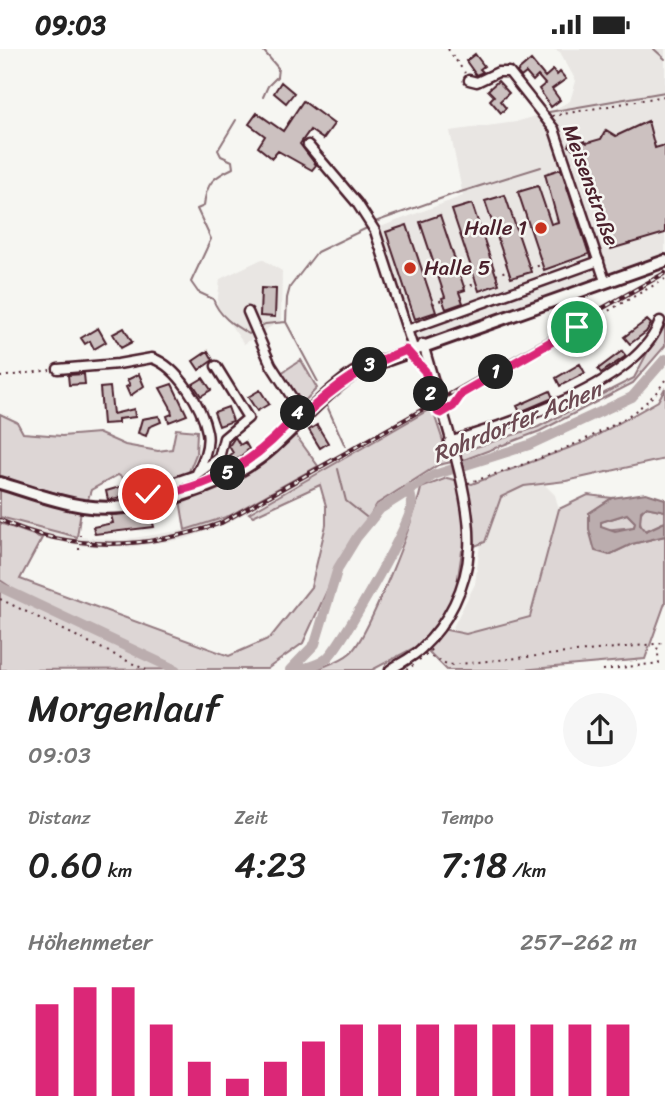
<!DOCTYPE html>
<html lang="de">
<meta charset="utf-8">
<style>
body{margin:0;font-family:Sriracha,sans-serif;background:#f6f6f6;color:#222;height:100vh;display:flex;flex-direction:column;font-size:26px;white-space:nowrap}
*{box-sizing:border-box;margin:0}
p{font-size:23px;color:#767676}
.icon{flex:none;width:38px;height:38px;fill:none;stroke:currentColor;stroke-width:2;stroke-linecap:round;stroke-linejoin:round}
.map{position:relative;height:621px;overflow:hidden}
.panel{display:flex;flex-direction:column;background:#fff;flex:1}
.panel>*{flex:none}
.pin{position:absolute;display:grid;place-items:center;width:60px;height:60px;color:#fff;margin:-30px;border:4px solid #fff;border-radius:50%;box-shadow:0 2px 7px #0007}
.km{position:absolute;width:35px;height:35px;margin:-18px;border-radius:50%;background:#222;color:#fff;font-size:19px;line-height:35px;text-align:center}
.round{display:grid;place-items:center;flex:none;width:74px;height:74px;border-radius:37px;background:#f6f6f6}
.summary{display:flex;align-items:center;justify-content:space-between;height:119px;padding:0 28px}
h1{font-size:38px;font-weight:600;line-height:52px}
.stats{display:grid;grid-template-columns:repeat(3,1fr);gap:10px;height:119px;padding:7px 28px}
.stats div{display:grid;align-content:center}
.stats b{font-size:35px;font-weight:600}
.stats small{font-size:19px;font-weight:400}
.stats p{font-size:19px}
.chart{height:196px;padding:14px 28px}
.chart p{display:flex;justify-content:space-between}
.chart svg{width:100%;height:126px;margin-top:7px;stroke:#db2777;stroke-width:6}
.status{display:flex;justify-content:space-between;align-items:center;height:49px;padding:0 35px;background:#fff;direction:ltr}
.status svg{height:19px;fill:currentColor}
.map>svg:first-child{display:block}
.built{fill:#e9e6e3}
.green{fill:#ddd6d5;stroke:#947a80;stroke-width:2}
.water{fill:#bbadae;stroke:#8e747a;stroke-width:2;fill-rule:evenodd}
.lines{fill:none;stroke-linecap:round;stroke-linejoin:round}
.stream{stroke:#8e747a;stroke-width:2}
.river{stroke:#bbadae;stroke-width:10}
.building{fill:#ccc1c0;stroke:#4a1f2b;stroke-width:2}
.minor-casing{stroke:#4a1f2b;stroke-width:13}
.major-casing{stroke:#4a1f2b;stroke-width:16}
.path{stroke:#4a1f2b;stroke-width:2;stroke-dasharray:2 5;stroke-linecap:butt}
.minor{stroke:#f6f6f2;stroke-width:8}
.major{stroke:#f6f6f2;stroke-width:10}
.rail-casing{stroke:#4a1f2b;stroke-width:4.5}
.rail{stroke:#f6f6f2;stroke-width:2;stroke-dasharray:5;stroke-linecap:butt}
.route-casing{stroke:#fff;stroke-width:14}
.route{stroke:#db2777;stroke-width:9}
.poi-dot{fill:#c8321e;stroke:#f6f6f2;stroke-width:2.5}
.labels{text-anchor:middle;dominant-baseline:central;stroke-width:5;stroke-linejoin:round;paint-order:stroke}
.street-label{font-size:21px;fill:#4a1f2b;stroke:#f6f6f2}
.poi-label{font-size:21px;fill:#4a1f2b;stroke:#f6f6f2;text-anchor:end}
.water-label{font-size:23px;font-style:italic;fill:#6c4a52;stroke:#f6f6f2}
</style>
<div class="status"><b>09:03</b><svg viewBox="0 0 49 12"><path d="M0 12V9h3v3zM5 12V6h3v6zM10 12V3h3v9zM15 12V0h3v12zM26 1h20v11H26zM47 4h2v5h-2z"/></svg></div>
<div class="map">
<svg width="665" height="621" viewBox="0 0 665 621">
<rect width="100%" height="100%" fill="#f6f6f2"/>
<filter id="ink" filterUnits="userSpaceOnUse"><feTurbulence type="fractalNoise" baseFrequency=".0143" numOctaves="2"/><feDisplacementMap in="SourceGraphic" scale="14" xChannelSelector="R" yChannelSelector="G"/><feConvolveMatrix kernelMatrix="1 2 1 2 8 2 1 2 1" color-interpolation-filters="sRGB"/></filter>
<g filter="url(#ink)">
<path class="built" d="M554,0h111v205l-254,88 -36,-113 88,-33 -13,-65 66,-9 37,-12 17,-9 6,-20 -16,-29z
M262,210l20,12 -1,49 -37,24 -27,-38 3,-27z
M665,221v7l-40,19 -397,227 -43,16 -55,8 -46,-1 -54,-11 -30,-12v-6l77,20 44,3 64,-10 44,-14z
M545,436l10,10 4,14 -29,108 -64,17 -15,-3 24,-47 5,-39 5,-3 16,-45 23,-11z"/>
<path class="green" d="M665,270v27l-32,37 -93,48 -74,28 -28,6 -61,39 -41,67 -33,72 -36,26 -267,1v-80l9,-4 -9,-6v-57l42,15 -22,41 209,77 41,-18 41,-51 15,-62v-19l-6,-21 -67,31 -4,-3 183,-105 16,48 90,-29 96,-49z
M301,311l16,28 -17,18 -19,-33z
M665,339v71l-99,22 -42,5 -23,11 -16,45 -23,9 -6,40 -19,37 29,6 64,-17 29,-108 29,-14 24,3 -23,15 20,42 23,-11 33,-8v67l-20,56 -124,11h-74l-26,-26 -49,26h-56c10,-5 25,-9 34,-17 17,-13 67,-140 71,-165l26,-10 25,6 113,-42 73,-41z
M0,365l17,8 6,11 39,3 36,-3 27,12 33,6 14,-2 4,-20 21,2 -1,23 -8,20 -40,20 -30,-19 -27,15 -4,12 -87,-25z
M295,385l23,32 -89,50 -44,14 -5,-30 63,-24z
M0,437l81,24 -4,27 -77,-20z
M646,458l19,4v11l-20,9c-7,-7 -7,-18 1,-24z
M627,465l8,8 -1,5 -30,3 -3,-4v-4z"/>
<path class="water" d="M646,444l19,6v12l-19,-4 -5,4 -1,13 6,7 19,-9v14l-33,8 -23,11 -14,-4 -6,-22v-16l23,-15zM627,465l8,8 -1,5 -19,4 -14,-5v-4z"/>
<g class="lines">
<path class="stream" d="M262,0l16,19 -1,9 -9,9 -5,11
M654,0l11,10
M549,63l116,-20
M236,71l-18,30 3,6 11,5 1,7c-19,9 -27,14 -29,38l-7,3 14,30 -20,43 7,10 15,7c6,17 20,26 36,35l4,-3
M375,173l76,-27 90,-28
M257,280l8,-5 21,-2
M318,333l-32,-60 1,-24 3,-11 27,-35 50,-24
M327,357l18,40
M338,420l8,32 24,19"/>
<path class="river" d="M0,538l176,83
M290,621l25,-26 23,-76 19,-31 23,-28 54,-34 95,-30 103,-48 33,-38
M295,621c11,-2 27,-6 34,-14 15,-16 82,-133 83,-152 0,-4 -2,-11 -3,-16"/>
</g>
<path class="building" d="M475,5l9,12 -4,3 3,3 -7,3 -10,-14z
M531,11l14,17 8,-7 4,5 3,-3 6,7 -14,10 8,11 -9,7 -12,-18 6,-5 -7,-8 -5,5 -7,-8 -5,4 -4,-5z
M498,32l11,12 -9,8 6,7 -5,5 -11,-13 4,-4 -6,-6z
M281,33l13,11 -8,10 -12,-10z
M303,52l31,23 -11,15 -13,-9 -10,14 16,21 -4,5 -34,-19 -6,7 -14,-11 7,-11 -16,-12 8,-11 26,18z
M648,72l7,27 10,-3v88l-54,16 -27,-93 -15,-10 6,-11 12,8 14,-4 5,-9 10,6z
M561,120l28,85 -45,16 -26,-78 20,-6 13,38 7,-2 -13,-48z
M505,146l26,77 -20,6 -26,-77z
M472,155l27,80 -20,7 -27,-81z
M440,166l25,75 -6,2 4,11 -17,6 -4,-11 3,-1 -25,-75z
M407,176l29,87 -21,7 -29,-87z
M261,239l15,1 -1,28 -15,-1z
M647,271l4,4 -5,8 -16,12 -6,-7z
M98,279l8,14 -12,7 -4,-8 -5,3 -4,-6z
M124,279l8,14 -11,6 -8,-14z
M208,302l5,9 -14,10 -6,-9z
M622,302l4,5 -25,17 -3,-4z
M580,315l5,9 -25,13 -4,-8z
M84,325l1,10 -16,1 -1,-10z
M139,325l5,12 -14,10 -4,-9 4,-2 -3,-5z
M203,329l8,12 -10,6 -8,-12z
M172,335l15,31 -18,7 -2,-6 5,-2 -2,-8 -10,-18z
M110,338l3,27 21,-5 1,8 -17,2v4l-15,1 -3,-36z
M260,341l9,14 -12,7 -9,-14z
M550,342l3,7 -33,14 -3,-6z
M228,358l5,14 -14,5 -5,-14z
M159,367l2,6 -12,5 -3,9 -8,-3 4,-14z
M317,376l11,18 -8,5 -11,-18z
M235,388l5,8 5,-3 4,7 -16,14 -4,-7 4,-3 -4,-7z
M127,436l3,10 -22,5 -2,-9z
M150,462l4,16 -59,7 -2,-7 20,-4 -2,-8z"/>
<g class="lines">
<defs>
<path id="minor" d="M469,31l8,2 21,-10h11l45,57 51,152
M308,96l49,58 18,28 38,117
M248,263l23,53 33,51
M407,281l192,-69
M58,320l60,-5 34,-6c26,9 50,48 55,74 3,15 -5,31 -11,43l-38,13 -18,15
M449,393c59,-18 190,-58 211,-121
M197,425l22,-16 5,-20 24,-20 -32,-52
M390,621c10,-7 22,-12 31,-21 27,-25 46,-63 48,-100 4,-53 -31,-150 -46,-205"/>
<path id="major" d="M0,434c27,8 55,19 83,23 58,9 147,-20 190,-59 30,-27 54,-57 88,-78l304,-108"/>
</defs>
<use href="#minor" class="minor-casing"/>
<use href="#major" class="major-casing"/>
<path class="path" d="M448,0l17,24
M552,67l113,-20
M530,219l12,-3
M496,226l12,-5
M464,238l12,-3
M433,255l9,-4
M413,310l9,7
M0,328l50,-7
M449,360l13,-16 203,-114
M468,434c53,-18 169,-53 197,-103
M79,501l1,-15
M0,550l146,71
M425,605l24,11 216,-22
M419,611l14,-12
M406,621l9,-6
M603,621l56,-7 -2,-18"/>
<use href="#minor" class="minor"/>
<use href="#major" class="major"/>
<defs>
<path id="rail" d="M0,471c72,33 149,29 221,3l444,-250"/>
</defs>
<use href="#rail" class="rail-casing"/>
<use href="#rail" class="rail"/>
</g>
</g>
<g class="lines" filter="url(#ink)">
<defs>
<path id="route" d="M148,445l-3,3c68,-9 111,-34 155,-86l4,5c31,-31 61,-50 102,-66l19,21 13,41 3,1 12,-7 9,-13 115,-66"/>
</defs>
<use href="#route" class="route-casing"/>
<use href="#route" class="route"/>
</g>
<g class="poi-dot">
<circle cx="541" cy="179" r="7"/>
<circle cx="410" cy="219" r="7"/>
</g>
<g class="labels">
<g class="street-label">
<text transform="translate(591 136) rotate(70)">Meisenstraße</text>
</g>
<g class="poi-label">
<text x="527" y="179">Halle 1</text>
<text x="424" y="219" text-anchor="start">Halle 5</text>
</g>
<g class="water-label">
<text transform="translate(517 373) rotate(-22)">Rohrdorfer Achen</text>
</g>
</g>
</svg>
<div class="pin" style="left:577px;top:278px;background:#1e9e55"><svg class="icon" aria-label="arrive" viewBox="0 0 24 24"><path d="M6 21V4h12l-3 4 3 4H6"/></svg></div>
<div class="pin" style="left:148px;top:445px;background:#d93025"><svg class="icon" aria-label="check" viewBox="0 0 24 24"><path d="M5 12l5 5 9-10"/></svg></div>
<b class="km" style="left:496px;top:323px">1</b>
<b class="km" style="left:431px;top:345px">2</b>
<b class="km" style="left:370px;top:316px">3</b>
<b class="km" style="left:298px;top:364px">4</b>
<b class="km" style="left:228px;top:424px">5</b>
</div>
<section class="panel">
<div class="summary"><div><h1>Morgenlauf</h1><p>09:03</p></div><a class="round"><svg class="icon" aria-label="share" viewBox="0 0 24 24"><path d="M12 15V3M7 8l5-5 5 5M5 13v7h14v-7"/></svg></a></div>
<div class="stats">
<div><p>Distanz</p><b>0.60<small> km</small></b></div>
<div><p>Zeit</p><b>4:23</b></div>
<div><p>Tempo</p><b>7:18<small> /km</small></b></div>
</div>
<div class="chart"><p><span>Höhenmeter</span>257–262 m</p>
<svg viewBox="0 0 160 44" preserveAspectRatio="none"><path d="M5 44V12M15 44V6M25 44V6M35 44V19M45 44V32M55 44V38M65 44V32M75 44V25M85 44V19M95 44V19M105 44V19M115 44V19M125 44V19M135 44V19M145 44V19M155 44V19"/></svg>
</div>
</section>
